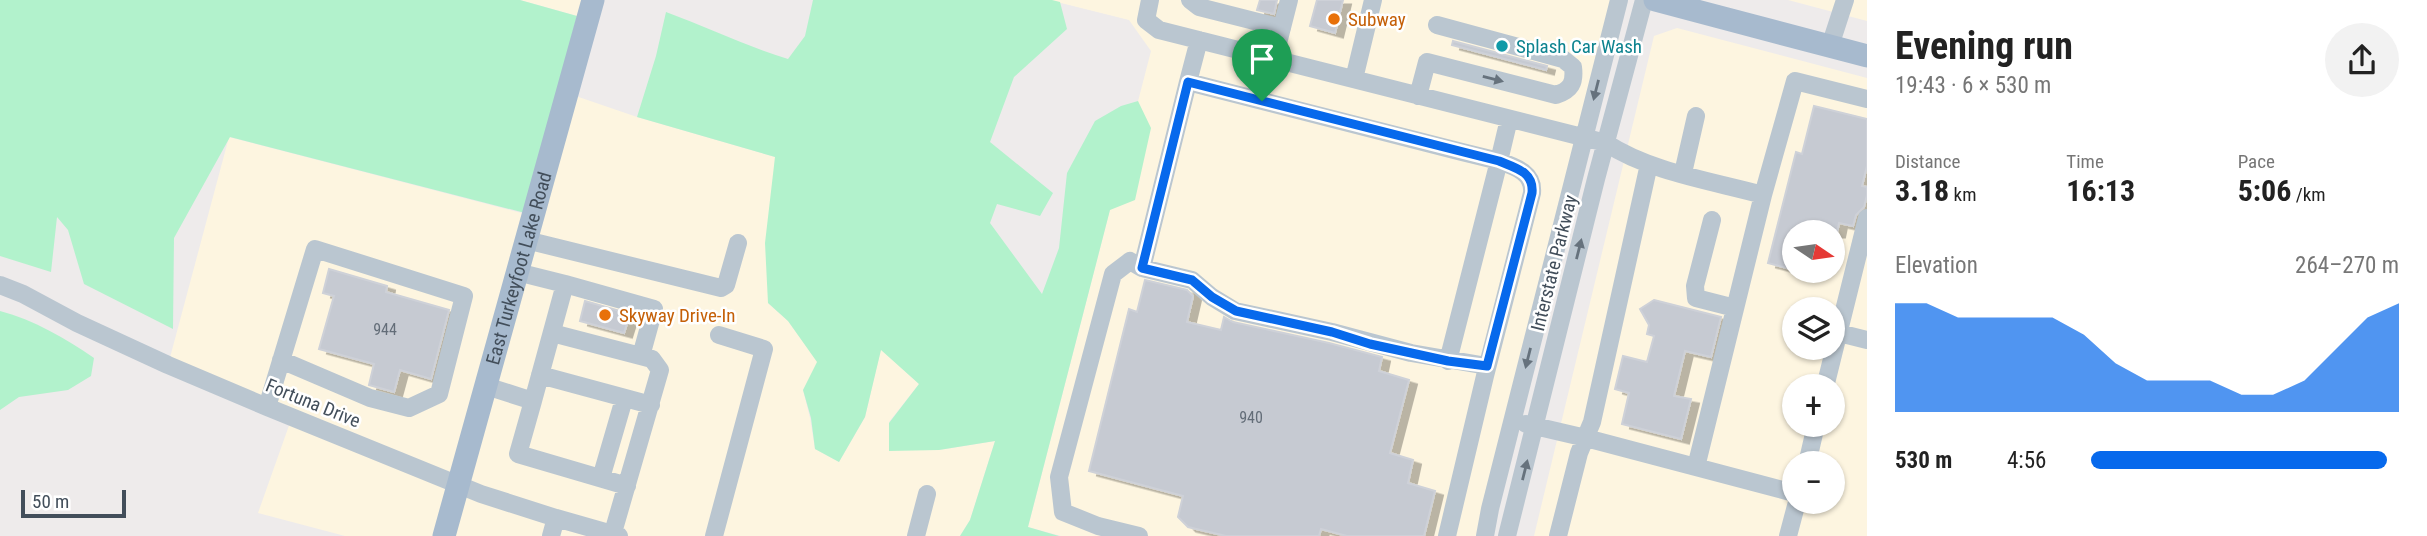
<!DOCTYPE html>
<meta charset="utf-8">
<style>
body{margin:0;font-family:"Roboto Condensed",sans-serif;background:#f2f2f2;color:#222;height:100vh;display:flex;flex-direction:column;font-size:26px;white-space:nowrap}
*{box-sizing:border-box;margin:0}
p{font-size:23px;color:#767676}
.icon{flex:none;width:38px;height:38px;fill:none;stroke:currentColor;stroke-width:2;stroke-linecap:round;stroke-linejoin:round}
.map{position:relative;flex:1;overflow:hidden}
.side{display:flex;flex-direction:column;background:#fff;width:560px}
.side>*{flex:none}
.needle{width:46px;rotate:103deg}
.fabs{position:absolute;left:1782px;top:220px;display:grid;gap:14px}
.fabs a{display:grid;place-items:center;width:63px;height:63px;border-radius:50%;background:#fff;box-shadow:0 2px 5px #0004;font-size:35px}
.scale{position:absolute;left:21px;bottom:18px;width:105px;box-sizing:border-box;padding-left:7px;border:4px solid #424e5a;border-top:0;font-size:19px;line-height:24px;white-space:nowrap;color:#424e5a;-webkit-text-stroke:5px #fff;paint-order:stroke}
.pin{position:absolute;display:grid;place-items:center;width:60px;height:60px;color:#fff;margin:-72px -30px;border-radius:50% 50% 50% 0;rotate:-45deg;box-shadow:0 0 7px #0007}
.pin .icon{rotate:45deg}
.round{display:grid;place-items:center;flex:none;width:74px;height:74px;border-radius:37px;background:#f2f2f2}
.head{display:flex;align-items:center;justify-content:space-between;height:119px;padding:0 28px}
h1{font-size:38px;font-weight:700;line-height:52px}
.figures{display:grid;grid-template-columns:repeat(3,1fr);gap:10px;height:119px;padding:7px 28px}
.figures div{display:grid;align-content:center}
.figures b{font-size:30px;font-weight:700}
.figures small{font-size:19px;font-weight:400}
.figures p{font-size:19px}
.chart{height:196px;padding:14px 28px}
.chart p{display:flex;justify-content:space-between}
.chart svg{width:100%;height:126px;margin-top:7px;fill:#0769ec;opacity:.7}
ul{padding:0 28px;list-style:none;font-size:23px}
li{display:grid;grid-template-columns:112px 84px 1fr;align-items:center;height:52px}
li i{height:18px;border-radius:9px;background:#0769ec}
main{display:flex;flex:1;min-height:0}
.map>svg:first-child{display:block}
.commercial{fill:#fdf5e0;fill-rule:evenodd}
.green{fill:#b2f2cc}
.building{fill:#c6cad2;stroke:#ced1d8;stroke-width:2;filter:url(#shadow)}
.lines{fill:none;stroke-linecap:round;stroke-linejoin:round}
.minor{stroke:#bac6d0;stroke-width:18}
.major{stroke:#a7bace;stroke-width:23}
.oneway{fill:#66727d}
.route-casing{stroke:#fff;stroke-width:14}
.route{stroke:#0769ec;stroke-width:9}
.food-dot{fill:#e8710a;stroke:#fff;stroke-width:2.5}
.culture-dot{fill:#0f9aa8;stroke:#fff;stroke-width:2.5}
.labels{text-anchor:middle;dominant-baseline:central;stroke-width:5;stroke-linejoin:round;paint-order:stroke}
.number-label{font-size:16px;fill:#636d78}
.food-label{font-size:19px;fill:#c56008;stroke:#fff;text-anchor:start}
.culture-label{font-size:19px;fill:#0d838f;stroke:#fff;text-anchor:start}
.street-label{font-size:19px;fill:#424e5a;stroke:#fff}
</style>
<main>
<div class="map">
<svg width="1867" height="536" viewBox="0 0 1867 536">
<defs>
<filter id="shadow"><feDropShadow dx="8" dy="4.5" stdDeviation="0" flood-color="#0004"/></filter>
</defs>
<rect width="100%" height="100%" fill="#eeebeb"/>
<path class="commercial" d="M520,0h73l-5,19z
M1049,0h570l-134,536h-424l-33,-9 123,-476 -22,-31z
M1788,0h79v21z
M1677,28l190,50v458h-333l120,-500zM1794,233h38v38h-38zM1794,310h38v38h-38zM1794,387h38v38h-38zM1794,464h38v38h-38z
M567,93l70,24 138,40 -7,146 20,18 30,41 -15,28 7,28 5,31 24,13 26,-45 16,-68 38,35 -30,38 50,28 56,-9 -25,79 -10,16h-615l-87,-23 34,-96 -124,-52 61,-228 304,79z"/>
<path class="green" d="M0,0h520l57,16 -52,197 -295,-76 -56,101 -1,91 -89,-45 -16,-54 -11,-13 -6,55 -51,-16z
M813,0h239l8,2 7,27 -53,48 -24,65 63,51 -13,23 -43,-12 -7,19 52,71 17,-46 8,-75 28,-52 26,-15 17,-5 13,27 -16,72 -25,10 -82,317 31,9h-99l10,-16 25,-79 -56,9 -50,1v-28l30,-39 -38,-34 -16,67 -26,45 -24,-13 -4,-31 -8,-28 14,-28 -29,-41 -20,-18 -3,-60 10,-86 -138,-40 19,-61 10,-44c41,15 80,34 122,47l17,-23z
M0,311c34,9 65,27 94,47l-3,18 -23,14 -49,7 -19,13z"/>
<path class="building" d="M1260,0h17l-3,14 -17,-4z
M1317,0h26l-8,33 -25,-7z
M1453,41l94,25 -1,4 -94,-25z
M1814,106l53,13v47l-5,20 5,1v8l-3,12 -8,8 -3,11 -14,-3 -2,10h-43v37l-26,-7 28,-111 6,2z
M329,269l58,17 -1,6 63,18 -18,69 -31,-9 -6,22 -25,-7 5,-21 -55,-15 15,-53 -11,-3z
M1145,280l42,10 6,6 -6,26 34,8 3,-13 9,5 96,21 53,14 -3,14 30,9 -19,73 23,7 -5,23 27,8 -11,45h-77l-26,-7 -2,7h-93l-38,-9 -10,-10 5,-21 -94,-25 40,-162 8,3z
M1654,300l67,17 -10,40 -26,-6 -11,45 17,3 -10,40 -59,-15 7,-31 -14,-4 8,-33 24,6 7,-26 -7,-2 2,-9 -9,-16z
M585,301l45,13 -6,19 -44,-12z"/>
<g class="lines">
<path class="minor" d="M1150,0l-4,20 13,10 447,113c44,29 106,38 157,52l32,-114 72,18
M1190,0l9,7 83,21
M1199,40l-11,42 274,70 37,9 10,-42
M1830,46l15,-46
M1274,59l15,-59
M1354,79l19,-79
M1188,82l-46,186 50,12 20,17 23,14 97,21 79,21 76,13
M1418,96l9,-34 129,33c15,-5 19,-12 17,-28l-10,-8 -126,-34
M1683,173l13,-57
M1712,220l-17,66 1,12 39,10
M526,240l195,48 5,-3 12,-42
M565,284l89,25 -13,47
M0,285l23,9 54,29 91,42 99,42 214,87 75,24 63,18
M552,333l100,26 8,11 -48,166
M1839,333l28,7
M540,375l111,30
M486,386l47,15 32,-117 -48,-12
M1825,387l42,-169
M533,401l-15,53 109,32
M267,407l48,-158 149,47 -25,98 -30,14 -39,-10 -89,-38
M1526,424l60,14 208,55
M1807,464l9,-39
M1696,467l67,-272
M601,478l23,-79
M551,536l5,-18
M714,536l50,-187 -45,-14
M916,536l11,-42
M1139,536l-41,-10 -35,-14 -4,-35 54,-203 17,-13 12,7
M1447,536l38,-160 47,-183c2,-20 -16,-26 -33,-32l-51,200
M1485,536l5,-27 129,-509
M1507,536l89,-357 48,-179
M1558,536l21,-83 13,-31 57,-258
M1788,536l9,-34"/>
<g class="major">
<path d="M1655,0l212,56"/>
<path id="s1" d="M444,536l149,-536"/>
</g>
</g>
<defs><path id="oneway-solid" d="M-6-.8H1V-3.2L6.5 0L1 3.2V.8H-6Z" transform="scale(1.75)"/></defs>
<g class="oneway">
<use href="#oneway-solid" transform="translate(1493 79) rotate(14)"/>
<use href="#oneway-solid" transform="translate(1596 90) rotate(104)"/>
<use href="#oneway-solid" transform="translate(1579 249) rotate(-76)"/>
<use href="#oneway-solid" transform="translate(1528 358) rotate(104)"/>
<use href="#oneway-solid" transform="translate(1525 470) rotate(-76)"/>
</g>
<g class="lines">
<defs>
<path id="route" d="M1188,82l311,79c17,7 35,11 33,32l-45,173 -39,-5 -78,-17 -38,-12 -96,-21 -24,-14 -20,-17 -50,-12z"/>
</defs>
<use href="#route" class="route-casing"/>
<use href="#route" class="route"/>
</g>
<g class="food-dot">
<circle cx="1334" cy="19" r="7"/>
<circle cx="605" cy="315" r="7"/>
</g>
<circle class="culture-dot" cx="1502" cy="46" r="7"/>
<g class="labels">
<g class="number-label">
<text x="385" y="329">944</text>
<text x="1251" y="417">940</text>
</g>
<g class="food-label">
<text x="1348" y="19">Subway</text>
<text x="619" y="315">Skyway Drive-In</text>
</g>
<g class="culture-label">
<text x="1516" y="46">Splash Car Wash</text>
</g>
<g class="street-label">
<text transform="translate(1554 263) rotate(-76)">Interstate Parkway</text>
<text stroke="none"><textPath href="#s1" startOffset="278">East Turkeyfoot Lake Road</textPath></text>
<text transform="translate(313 403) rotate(22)">Fortuna Drive</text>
</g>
</g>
</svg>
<div class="fabs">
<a><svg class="needle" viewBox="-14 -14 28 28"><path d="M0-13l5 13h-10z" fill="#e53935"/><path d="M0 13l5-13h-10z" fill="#767676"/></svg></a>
<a><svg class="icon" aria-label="layers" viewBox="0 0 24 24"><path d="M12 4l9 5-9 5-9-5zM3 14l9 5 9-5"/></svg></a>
<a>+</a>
<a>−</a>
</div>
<div class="scale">50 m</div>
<div class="pin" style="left:1262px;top:101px;background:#1e9e55"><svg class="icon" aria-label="arrive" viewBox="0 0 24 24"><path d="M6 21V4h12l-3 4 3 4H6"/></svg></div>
</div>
<section class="side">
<div class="head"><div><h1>Evening run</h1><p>19:43 · 6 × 530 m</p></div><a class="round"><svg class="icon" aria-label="share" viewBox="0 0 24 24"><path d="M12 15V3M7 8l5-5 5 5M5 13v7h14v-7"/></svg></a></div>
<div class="figures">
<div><p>Distance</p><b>3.18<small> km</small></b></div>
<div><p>Time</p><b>16:13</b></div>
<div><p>Pace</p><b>5:06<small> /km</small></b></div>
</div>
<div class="chart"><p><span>Elevation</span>264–270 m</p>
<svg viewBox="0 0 160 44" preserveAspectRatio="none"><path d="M0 44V6L10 6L20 11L30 11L40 11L50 11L60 17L70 27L80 33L90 33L100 33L110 38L120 38L130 33L140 22L150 11L160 6V44z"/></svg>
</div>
<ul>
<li><b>530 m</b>4:56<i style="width:96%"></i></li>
</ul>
</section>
</main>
